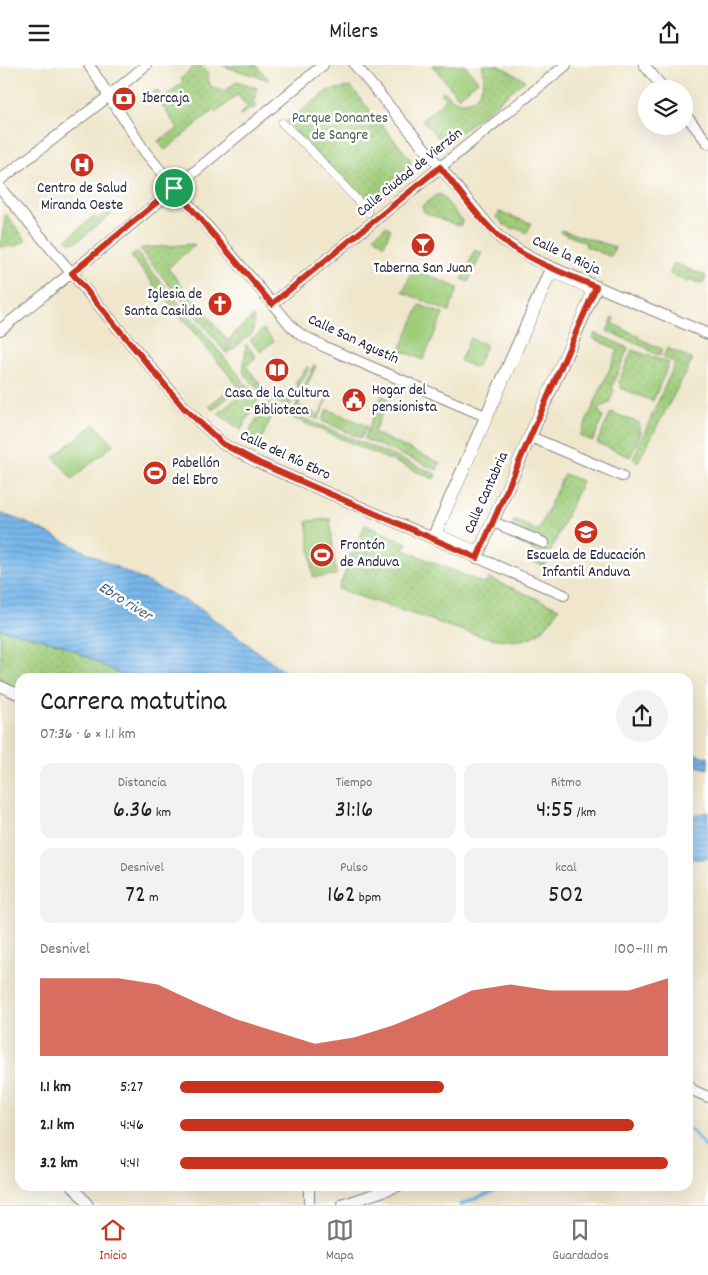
<!DOCTYPE html>
<html lang="es">
<meta charset="utf-8">
<style>
body{margin:0;font-family:Dekko,sans-serif;background:#f2f2f2;color:#202124;height:100vh;display:flex;flex-direction:column;font-size:19px;white-space:nowrap}
*{box-sizing:border-box;margin:0}
p{font-size:16px;color:#757577}
.icon{flex:none;width:28px;height:28px;fill:none;stroke:currentColor;stroke-width:2;stroke-linecap:round;stroke-linejoin:round}
.map{position:relative;flex:1;overflow:hidden}
.sheet{position:absolute;left:15px;top:608px;width:678px;height:518px;display:flex;flex-direction:column;background:#fff;border-radius:15px;box-shadow:0 5px 20px #0002}
.sheet>*{flex:none}
.buttons{position:absolute;left:638px;top:15px;display:grid;gap:10px}
.buttons a{display:grid;place-items:center;width:55px;height:55px;border-radius:50%;background:#fff;box-shadow:0 5px 20px #0002;font-size:25px}
.pin{position:absolute;display:grid;place-items:center;width:42px;height:42px;color:#fff;margin:-21px;border:2px solid #fff;border-radius:50%;box-shadow:0 1px 5px #0007}
.round{display:grid;place-items:center;flex:none;width:52px;height:52px;border-radius:26px;background:#f2f2f2}
.headline{display:flex;align-items:center;justify-content:space-between;height:85px;padding:0 25px}
h1{font-size:28px;font-weight:600;line-height:38px}
.metrics{display:grid;grid-template-columns:repeat(3,1fr);gap:8px;height:85px;padding:5px 25px}
.metrics div{display:grid;align-content:center;border-radius:12px;background:#f2f2f2;text-align:center}
.metrics b{font-size:25px;font-weight:600}
.metrics small{font-size:14px;font-weight:400}
.metrics p{font-size:14px}
.chart{height:140px;padding:10px 25px}
.chart p{display:flex;justify-content:space-between}
.chart svg{width:100%;height:90px;margin-top:5px;fill:#c8321e;opacity:.7}
ul{padding:0 25px;list-style:none;font-size:16px}
li{display:grid;grid-template-columns:80px 60px 1fr;align-items:center;height:38px}
li i{height:12px;border-radius:6px;background:#c8321e}
header{display:flex;justify-content:space-between;align-items:center;height:65px;padding:0 25px;background:#fff;font-size:22px;font-weight:600}
.dock{display:flex;justify-content:space-around;align-items:center;height:70px;border-top:1px solid #e0e0e0;background:#fff;font-size:14px;color:#757577}
.dock a{display:grid;justify-items:center;gap:2px}
.dock .current{color:#c8321e}
.map>svg:first-child{display:block}
.green{fill:url(#green-dots);stroke:#60775a}
.pitch{fill:#9fcc7a;stroke:#60775a}
.water{fill:url(#water-rules);stroke:#4c6c93}
.lines{fill:none;stroke-linecap:round;stroke-linejoin:round}
.stream{stroke:#77b7eb;stroke-width:3}
.pedestrian-casing{stroke:#888483;stroke-width:9}
.minor-casing{stroke:#888483;stroke-width:12}
.pedestrian{stroke:#fff;stroke-width:8}
.minor{stroke:#fff;stroke-width:10}
.route-casing{stroke:#fff;stroke-width:10}
.route{stroke:#c8321e;stroke-width:6}
.labels{text-anchor:middle;dominant-baseline:central;stroke-width:5;stroke-linejoin:round;paint-order:stroke}
.poi-label{font-size:15px;fill:#22223b;stroke:#fff;text-anchor:start}
.park-label{font-size:15px;fill:#4e5e51;stroke:#fff}
.street-label{font-size:15px;fill:#22223b;stroke:#fff}
.water-label{font-size:16px;font-style:italic;fill:#445e81;stroke:#fff}
</style>
<header><svg class="icon" aria-label="menu" viewBox="0 0 24 24"><path d="M4 6h16M4 12h16M4 18h16"/></svg>Milers<svg class="icon" aria-label="share" viewBox="0 0 24 24"><path d="M12 15V3M7 8l5-5 5 5M5 13v7h14v-7"/></svg></header>
<div class="map">
<svg width="708" height="1140" viewBox="0 0 708 1140">
<defs>
<pattern id="green-dots" width="8" height="8" patternUnits="userSpaceOnUse" patternTransform="scale(1.25)"><rect width="8" height="8" fill="#9fcc7a"/><path d="M2 2h.1M6 6h.1" fill="none" stroke="#89af6a" stroke-width="1.8" stroke-linecap="round"/></pattern>
<pattern id="water-rules" width="6" height="5" patternUnits="userSpaceOnUse" patternTransform="scale(1.25)"><rect width="6" height="5" fill="#77b7eb"/><path d="M0 2.5h6" fill="none" stroke="#6194c0"/></pattern>
</defs>
<rect width="100%" height="100%" fill="#fff"/>
<filter id="ink" filterUnits="userSpaceOnUse"><feTurbulence type="fractalNoise" baseFrequency=".02" numOctaves="2"/><feDisplacementMap in="SourceGraphic" scale="10" xChannelSelector="R" yChannelSelector="G"/><feConvolveMatrix kernelMatrix="1 2 1 2 8 2 1 2 1" color-interpolation-filters="sRGB"/></filter>
<filter id="wash" filterUnits="userSpaceOnUse"><feTurbulence type="fractalNoise" baseFrequency=".0096" numOctaves="4" result="noise"/><feDisplacementMap in="SourceGraphic" scale="20" xChannelSelector="R" yChannelSelector="G"/><feGaussianBlur stdDeviation="1.12" result="paint"/><feColorMatrix in="noise" values="0 0 0 0 0 0 0 0 0 0 0 0 0 0 0 0 0 1.4 0 .05"/><feComposite in="paint" operator="in"/></filter>
<g filter="url(#wash)">
<rect width="100%" height="100%" fill="#efe6cb"/>
<path class="green" d="M196,0h4l7,8 3,13 15,5 12,-10 20,7 -4,15 3,3 -3,3 -2,-2 -11,9 -1,-1 9,-8 -11,-12 -21,18 -2,-3 -49,40 -7,-9 20,-12 -25,-37 4,-2 6,8 20,-16 -2,-3z
M229,0l2,2 2,-2h23l13,15 -46,-14z
M482,0h16l27,15 -80,65 -23,-25 23,-20 -4,-7 3,-2c21,26 47,1 38,-26z
M351,22l60,73 -5,17 -39,29 -81,-84 43,-32z
M436,130h5l21,25 -1,5h-5l-32,-13 -2,-6z
M113,143l2,3 -39,31h-7l-2,-3 27,-23 3,3z
M499,147l32,11 -4,10 -12,-5 -2,1 -10,-5v-2l-7,-5z
M6,149l20,26 -9,6 -17,1z
M386,161l5,3 -7,16 -10,-9z
M561,165l54,17 -4,10 -26,-11 1,-3 -26,-11z
M194,179l1,1 -27,23 59,72 1,-1 -1,15 -87,-104 3,-2z
M475,185l7,3 -14,29 -6,-3z
M136,187l108,129 -6,5 -107,-129z
M674,198l32,13 -3,7 -4,-1 -1,2 -9,-4 -1,2 -18,-8z
M254,251l-1,16 -24,21 1,-15 6,-5 -1,-1z
M613,252l2,1 -2,6 26,12 -1,2 24,11 -2,7 -11,-5v-2l-42,-18z
M264,264l10,12 -13,11 -11,-12z
M595,268l33,15 -13,31 -3,7 2,5 -5,12 -11,6 5,8 -10,24 -13,-5 38,-86 -25,-12z
M246,279l10,13 -10,9 19,24 -3,4 -19,-22z
M667,283l26,11 -55,103 -5,-3 42,-96 -12,-6z
M632,285l37,13 -16,38 -31,-12 -3,-8z
M314,300l2,1 -18,39 21,10 12,-25 -13,30 -24,-11z
M307,302l2,1 -20,39 -18,-8 6,-8 13,8 9,-13 -4,-3z
M246,318l13,15 -18,32 -23,-16 22,-19 -1,-8z
M232,321l1,7 -20,17 -4,-4z
M382,331l6,3 -14,34 66,30 -3,7 -73,-31z
M269,338l10,5 -4,1 -15,33 -12,-7 16,-30 3,1z
M282,344l154,65 -2,5 -157,-68z
M327,344l40,17 -6,12 -39,-17z
M611,347l28,11 2,10 -11,24 -33,-14z
M564,409l18,7 -38,85 -16,-6 5,-12 -25,-11 6,-17 24,11z
M365,460l42,18 -3,7 81,34 4,-6 70,30c-8,13 -17,27 -33,31 -27,7 -77,-13 -104,-22 -28,-9 -56,-18 -84,-28l10,-23 -3,-2 5,-10 3,1z
M0,562l61,17 65,33h-106v18l-20,-9z"/>
<path class="pitch" d="M432,0h33l13,16 -20,16z
M413,204l45,19 -9,24 -46,-20z
M420,240l23,9 -20,46 -23,-10z
M470,273l16,7 -10,23 -16,-7z
M95,359l18,21 -41,34 -18,-22z
M330,454l6,56 -23,2 -6,-56z"/>
<path class="water" d="M0,448l27,10 169,83 96,71h-166l-65,-33 -61,-15z
M688,688l20,4v12l-20,-5z
M708,747v47h-20v-42z"/>
<g class="lines">
<path class="stream" d="M688,1063l4,3 16,19
M460,1140l46,-20"/>
</g>
</g>
<g filter="url(#ink)">
<g class="lines">
<defs>
<path id="pedestrian" d="M282,58l27,25 59,64
M557,210l29,13 4,7 -110,250 -6,4 -34,-15 -1,-4 111,-252z"/>
<path id="minor" d="M89,0l56,87 147,175 8,7 25,13 160,69
M355,0l135,162 11,12 32,20 175,75
M644,0l20,24
M684,48l24,30
M0,115l109,-84 37,-31
M0,123l185,220 38,36 36,19 305,132
M272,239l294,-239
M0,265l121,-97 202,-168
M531,372l91,39
M493,457l51,21
M432,473l119,-271
M477,493l120,-271
M0,621l20,9
M688,1019l4,6 16,7
M72,1120l16,20
M309,1120v20
M342,1140l59,-20"/>
</defs>
<use href="#pedestrian" class="pedestrian-casing"/>
<use href="#minor" class="minor-casing"/>
<use href="#pedestrian" class="pedestrian"/>
<use href="#minor" class="minor"/>
</g>
</g>
<g class="lines" filter="url(#ink)">
<defs>
<path id="route" d="M440,102c19,24 38,51 60,71 27,23 65,35 96,49l-119,271 -218,-95 -36,-19 -39,-36 -112,-135 102,-85 98,116z"/>
</defs>
<use href="#route" class="route-casing"/>
<use href="#route" class="route"/>
</g>
<defs>
<symbol id="bank-disc" viewBox="-11 -11 22 22"><circle r="9.5" fill="#c8321e" stroke="#fff"/><path d="M-6-4H6V4H-6ZM0-2.3a2.3 2.3 0 1 0 0 4.6a2.3 2.3 0 1 0 0-4.6Z" fill="#fff"/></symbol>
<symbol id="hospital-disc" viewBox="-11 -11 22 22"><circle r="9.5" fill="#c8321e" stroke="#fff"/><path d="M-5-5h3v3.5h4V-5h3V5h-3V1.5h-4V5h-3Z" fill="#fff"/></symbol>
<symbol id="bar-disc" viewBox="-11 -11 22 22"><circle r="9.5" fill="#c8321e" stroke="#fff"/><path d="M-6-5H6L.8 .8V4.5H3.5V6h-7V4.5H-.8V.8Z" fill="#fff"/></symbol>
<symbol id="church-disc" viewBox="-11 -11 22 22"><circle r="9.5" fill="#c8321e" stroke="#fff"/><path d="M-1.2-6h2.4v3.5h3.3v2.4h-3.3V6h-2.4V-.1h-3.3v-2.4h3.3Z" fill="#fff"/></symbol>
<symbol id="library-disc" viewBox="-11 -11 22 22"><circle r="9.5" fill="#c8321e" stroke="#fff"/><path d="M-6-4Q-3-5.5-.7-3.5V5Q-3 3-6 4ZM6-4Q3-5.5 .7-3.5V5Q3 3 6 4Z" fill="#fff"/></symbol>
<symbol id="civic-disc" viewBox="-11 -11 22 22"><circle r="9.5" fill="#c8321e" stroke="#fff"/><path d="M-.6-6.5H3V-4.5H.6V-3L4-1V1h2V6H-6V1h2V-1L-.6-3ZM-1.2 2.5V6h2.4V2.5Z" fill="#fff"/></symbol>
<symbol id="stadium-disc" viewBox="-11 -11 22 22"><circle r="9.5" fill="#c8321e" stroke="#fff"/><path d="M0-5a6.5 5 0 1 0 0 10a6.5 5 0 1 0 0-10ZM-3.5-1.8h7v3.6h-7Z" fill="#fff"/></symbol>
<symbol id="school-disc" viewBox="-11 -11 22 22"><circle r="9.5" fill="#c8321e" stroke="#fff"/><path d="M0-5L7-2L0 1L-7-2ZM-4 1L0 2.5L4 1V4Q0 6-4 4Z" fill="#fff"/></symbol>
</defs>
<g fill-rule="evenodd">
<use href="#bank-disc" x="110" y="20" width="28" height="28"/>
<use href="#hospital-disc" x="68" y="86" width="28" height="28"/>
<use href="#bar-disc" x="409" y="166" width="28" height="28"/>
<use href="#church-disc" x="206" y="225" width="28" height="28"/>
<use href="#library-disc" x="263" y="291" width="28" height="28"/>
<use href="#civic-disc" x="340" y="321" width="28" height="28"/>
<use href="#stadium-disc" x="141" y="394" width="28" height="28"/>
<use href="#school-disc" x="572" y="453" width="28" height="28"/>
<use href="#stadium-disc" x="308" y="476" width="28" height="28"/>
</g>
<g class="labels">
<g class="poi-label">
<text x="142" y="34">Ibercaja</text>
<text x="82" y="124" text-anchor="middle">Centro de Salud<tspan x="82" dy="17">Miranda Oeste</tspan></text>
<text x="423" y="204" text-anchor="middle">Taberna San Juan</text>
<text x="202" y="230" text-anchor="end">Iglesia de<tspan x="202" dy="17">Santa Casilda</tspan></text>
<text x="372" y="326">Hogar del<tspan x="372" dy="17">pensionista</tspan></text>
<text x="277" y="329" text-anchor="middle">Casa de la Cultura<tspan x="277" dy="17">- Biblioteca</tspan></text>
<text x="172" y="399">Pabellón<tspan x="172" dy="17">del Ebro</tspan></text>
<text x="340" y="481">Frontón<tspan x="340" dy="17">de Anduva</tspan></text>
<text x="586" y="491" text-anchor="middle">Escuela de Educación<tspan x="586" dy="17">Infantil Anduva</tspan></text>
</g>
<g class="park-label">
<text x="340" y="54">Parque Donantes<tspan x="340" dy="17">de Sangre</tspan></text>
</g>
<g class="street-label">
<text transform="translate(410 108) rotate(-39)">Calle Ciudad de Vierzón</text>
<text transform="translate(566 191) rotate(25)">Calle la Rioja</text>
<text transform="translate(353 275) rotate(25)">Calle San Agustín</text>
<text transform="translate(285 391) rotate(25)">Calle del Río Ebro</text>
<text transform="translate(487 428) rotate(-66)">Calle Cantabria</text>
</g>
<g class="water-label">
<text transform="translate(125 537) rotate(32)">Ebro river</text>
</g>
</g>
</svg>
<div class="buttons">
<a><svg class="icon" aria-label="layers" viewBox="0 0 24 24"><path d="M12 4l9 5-9 5-9-5zM3 14l9 5 9-5"/></svg></a>
</div>
<div class="pin" style="left:174px;top:123px;background:#1e9e55"><svg class="icon" aria-label="arrive" viewBox="0 0 24 24"><path d="M6 21V4h12l-3 4 3 4H6"/></svg></div>
<section class="sheet">
<div class="headline"><div><h1>Carrera matutina</h1><p>07:36 · 6 × 1.1 km</p></div><a class="round"><svg class="icon" aria-label="share" viewBox="0 0 24 24"><path d="M12 15V3M7 8l5-5 5 5M5 13v7h14v-7"/></svg></a></div>
<div class="metrics">
<div><p>Distancia</p><b>6.36<small> km</small></b></div>
<div><p>Tiempo</p><b>31:16</b></div>
<div><p>Ritmo</p><b>4:55<small> /km</small></b></div>
</div>
<div class="metrics">
<div><p>Desnivel</p><b>72<small> m</small></b></div>
<div><p>Pulso</p><b>162<small> bpm</small></b></div>
<div><p>kcal</p><b>502</b></div>
</div>
<div class="chart"><p><span>Desnivel</span>100–111 m</p>
<svg viewBox="0 0 160 44" preserveAspectRatio="none"><path d="M0 44V6L10 6L20 6L30 9L40 18L50 26L60 32L70 38L80 35L90 29L100 21L110 12L120 9L130 12L140 12L150 12L160 6V44z"/></svg>
</div>
<ul>
<li><b>1.1 km</b>5:27<i style="width:54%"></i></li>
<li><b>2.1 km</b>4:46<i style="width:93%"></i></li>
<li><b>3.2 km</b>4:41<i style="width:100%"></i></li>
</ul>
</section>
</div>
<nav class="dock">
<a class="current"><svg class="icon" aria-label="home" viewBox="0 0 24 24"><path d="M3 11l9-7 9 7M6 9v11h12V9"/></svg>Inicio</a>
<a><svg class="icon" aria-label="map" viewBox="0 0 24 24"><path d="M3 6l6-2 6 2 6-2v14l-6 2-6-2-6 2zM9 4v14M15 6v14"/></svg>Mapa</a>
<a><svg class="icon" aria-label="saved" viewBox="0 0 24 24"><path d="M7 4h10v16l-5-4-5 4z"/></svg>Guardados</a>
</nav>
